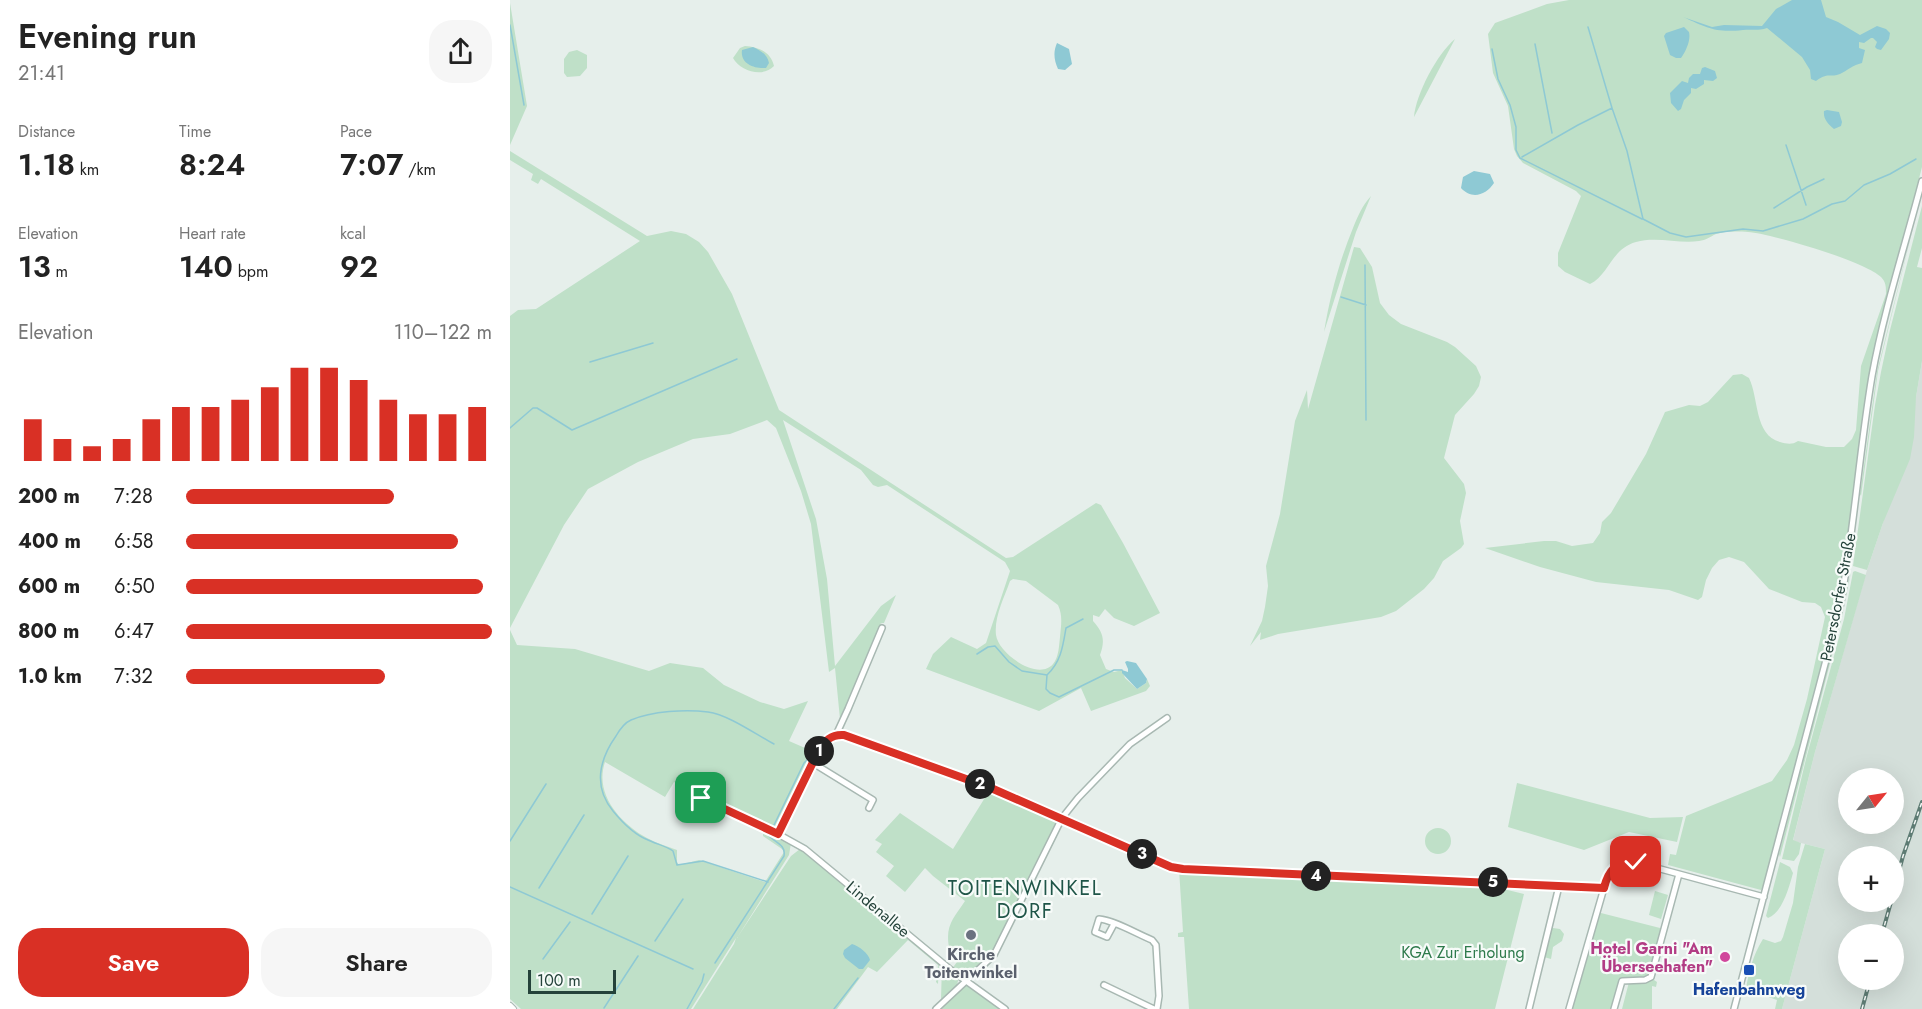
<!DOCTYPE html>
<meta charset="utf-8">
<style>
body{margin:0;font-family:Jost,sans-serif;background:#f6f6f6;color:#222;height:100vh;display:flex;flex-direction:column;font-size:22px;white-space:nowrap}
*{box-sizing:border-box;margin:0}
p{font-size:20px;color:#767676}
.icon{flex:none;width:33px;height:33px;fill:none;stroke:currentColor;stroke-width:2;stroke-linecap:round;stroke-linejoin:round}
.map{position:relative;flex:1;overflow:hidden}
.drawer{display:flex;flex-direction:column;background:#fff;width:510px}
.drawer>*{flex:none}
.needle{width:39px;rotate:60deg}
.controls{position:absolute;left:1328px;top:768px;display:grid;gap:12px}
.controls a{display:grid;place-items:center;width:66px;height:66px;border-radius:50%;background:#fff;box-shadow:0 6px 24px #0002;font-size:30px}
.scale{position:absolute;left:18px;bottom:15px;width:88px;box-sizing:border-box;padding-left:6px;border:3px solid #24423a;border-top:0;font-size:16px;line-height:21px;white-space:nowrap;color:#24423a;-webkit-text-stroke:4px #f7fbf9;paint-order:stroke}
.pin{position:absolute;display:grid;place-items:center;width:51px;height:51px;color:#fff;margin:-26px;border-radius:12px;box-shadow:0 3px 9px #0006}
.km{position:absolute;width:30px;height:30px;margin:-15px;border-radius:50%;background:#222;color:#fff;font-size:16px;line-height:30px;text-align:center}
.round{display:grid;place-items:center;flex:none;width:63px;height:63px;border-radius:24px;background:#f6f6f6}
.head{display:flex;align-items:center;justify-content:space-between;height:102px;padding:0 18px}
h1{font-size:33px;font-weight:600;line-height:45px}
.stats{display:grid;grid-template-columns:repeat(3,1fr);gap:9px;height:102px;padding:6px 18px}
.stats div{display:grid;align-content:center}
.stats b{font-size:30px;font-weight:600}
.stats small{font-size:16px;font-weight:400}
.stats p{font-size:16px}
.chart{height:168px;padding:12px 18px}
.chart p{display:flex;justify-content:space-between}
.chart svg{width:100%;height:108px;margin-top:6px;stroke:#d93025;stroke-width:6}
.cta{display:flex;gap:12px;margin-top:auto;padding:12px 18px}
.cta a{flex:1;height:69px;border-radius:24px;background:#d93025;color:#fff;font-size:24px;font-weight:600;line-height:69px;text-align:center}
.cta a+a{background:#f6f6f6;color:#222}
ul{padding:0 18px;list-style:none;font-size:20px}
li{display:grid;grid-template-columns:96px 72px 1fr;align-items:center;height:45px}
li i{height:15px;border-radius:8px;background:#d93025}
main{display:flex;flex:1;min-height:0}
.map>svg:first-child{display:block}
.built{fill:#d4dfda;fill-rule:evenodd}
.green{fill:#bfe0c8;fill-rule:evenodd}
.water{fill:#8ec9d4}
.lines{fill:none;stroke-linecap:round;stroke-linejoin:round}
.stream{stroke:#8ec9d4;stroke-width:1.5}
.minor-casing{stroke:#a8b8b2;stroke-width:8}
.tertiary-casing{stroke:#a8b8b2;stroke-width:8}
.minor{stroke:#fff;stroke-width:5}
.tertiary{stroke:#fff;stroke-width:6}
.rail-casing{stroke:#5f7d75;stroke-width:4}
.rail{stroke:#f7fbf9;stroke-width:1.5;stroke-dasharray:4.5;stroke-linecap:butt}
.route-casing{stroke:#fff;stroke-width:12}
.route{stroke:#d93025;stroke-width:8}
.worship-dot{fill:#6b7280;stroke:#f7fbf9;stroke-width:2}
.hotel-dot{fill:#d1479c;stroke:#f7fbf9;stroke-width:2}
.transit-dot{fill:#1a4fb4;stroke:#f7fbf9;stroke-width:2}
.labels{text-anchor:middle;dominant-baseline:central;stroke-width:4.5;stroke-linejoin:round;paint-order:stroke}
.street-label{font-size:16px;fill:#24423a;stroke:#f7fbf9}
.hotel-label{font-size:16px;font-weight:bold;fill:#b23c85;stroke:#f7fbf9;text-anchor:end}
.park-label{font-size:16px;fill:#2d7a4b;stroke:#f7fbf9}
.worship-label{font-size:16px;font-weight:bold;fill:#5b616d;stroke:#f7fbf9}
.transit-label{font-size:16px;font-weight:bold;fill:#164399;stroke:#f7fbf9}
.quarter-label{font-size:20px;letter-spacing:1.5px;fill:#1f5548;stroke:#f7fbf9}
</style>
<main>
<section class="drawer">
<div class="head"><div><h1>Evening run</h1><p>21:41</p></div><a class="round"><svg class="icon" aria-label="share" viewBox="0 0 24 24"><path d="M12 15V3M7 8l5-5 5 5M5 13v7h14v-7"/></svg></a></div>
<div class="stats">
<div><p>Distance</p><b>1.18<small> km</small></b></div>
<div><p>Time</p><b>8:24</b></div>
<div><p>Pace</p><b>7:07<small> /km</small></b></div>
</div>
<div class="stats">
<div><p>Elevation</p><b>13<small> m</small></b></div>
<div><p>Heart rate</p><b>140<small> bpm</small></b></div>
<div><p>kcal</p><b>92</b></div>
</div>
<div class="chart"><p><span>Elevation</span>110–122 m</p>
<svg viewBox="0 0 160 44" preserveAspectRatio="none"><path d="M5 44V27M15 44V35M25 44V38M35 44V35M45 44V27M55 44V22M65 44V22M75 44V19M85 44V14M95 44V6M105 44V6M115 44V11M125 44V19M135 44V25M145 44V25M155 44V22"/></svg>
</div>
<ul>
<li><b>200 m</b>7:28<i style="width:68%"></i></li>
<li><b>400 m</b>6:58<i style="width:89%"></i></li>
<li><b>600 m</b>6:50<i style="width:97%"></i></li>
<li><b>800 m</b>6:47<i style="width:100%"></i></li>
<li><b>1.0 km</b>7:32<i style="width:65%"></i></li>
</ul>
<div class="cta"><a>Save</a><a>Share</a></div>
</section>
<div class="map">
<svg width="1412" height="1009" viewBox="0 0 1412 1009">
<rect width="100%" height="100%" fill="#e6efeb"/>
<path class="built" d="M1412,361v648h-140l43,-160 -32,-8 22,-89 52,-182 16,-47 33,-126zM1338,778h45v46h-45zM1338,856h45v46h-45zM1338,934h45v46h-45z"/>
<path class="green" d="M1059,0h353v167l-42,162 -41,268 -75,290 -3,3 -93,-25 2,-11 6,1 10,-39 86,-35 15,-21 7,-15 13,-46 18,-82 -4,-10 -6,-4 -13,-1 -33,-13 -25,-27 -15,-5 -10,3 -7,8 -6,12 -4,17 -4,3 -29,-10 -73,-8 -56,-15 -55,-19 59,-7h12l16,5 21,-3 7,-10 2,-11 9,-9 35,-59 19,-42 24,-7 11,1 8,-4 25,-27 9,-1 7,4c10,20 5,57 31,64 7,2 12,3 18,-1l28,6h18l8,-8 4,-9 5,-64 25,-72c0,-7 0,-12 -5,-17 -17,-16 -108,-43 -133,-45 -10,-1 -24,-1 -32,2 -6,3 -10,6 -17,7 -20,3 -43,-5 -63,1 -25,7 -27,33 -46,42l-25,-12 -7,-6v-13l23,-57 -5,-5 -53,-28 -6,-7 -3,-7 -6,-43 -15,-33 -5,-39 7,-11 52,-19z
M0,3l17,103 -17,39z
M945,39l-41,78c2,-23 23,-63 41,-78z
M235,46c14,1 26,6 29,20 -11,12 -34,5 -41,-8l7,-10z
M67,50l10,5v13l-7,8 -13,1 -3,-4v-14l5,-7z
M0,151l137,85 24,-5 15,3 13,8 9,10 24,42 47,116 227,148 7,-1 83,-54 5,2 22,38 37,70 -26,13 -20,-8 -9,-9 -6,8 -6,-2v6c11,12 12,20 7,34l6,14 8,3 8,-2 3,8 12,11 9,-6 1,-4 3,7 -4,5 -55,20 -10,-23 -42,23 -113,-42 7,-15 18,-17 26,12 9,-6 24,-72 -5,-9 -118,-77 -9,2 -5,-2 -12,-15 -78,-50 33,99 11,60 8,87 46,-60 15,-11 -12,28h-3l-12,27 3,1 -29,69 -3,-1 -5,-51 -6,4 -18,-148 -10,-33 -25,-63 -9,-8 -37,14 -37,5 -55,23 -50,27 -24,36 -54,103v-312l8,-6 18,-1 104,-68 -99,-62 -3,5 -7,-4 2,-6 -23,-14zM503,579l13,2 32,24c5,11 3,20 2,32 -1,8 -1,20 -7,27 -15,18 -55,-11 -57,-29 -2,-18 8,-37 14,-54z
M1412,191l-44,180 -17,125 -1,-2 17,-122z
M861,196l-15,36 -32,100c6,-36 15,-70 29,-104 5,-12 9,-22 18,-32z
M1412,206v42l-5,19 5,1v93l-6,36 -2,40 -4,22 -27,64 -16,47 -14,-4 22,-161 6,-33 9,-42z
M844,247l6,1 12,19 8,36 9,12 12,9 46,18 8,5 21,19 5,11 -2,9 -5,8 -19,21 -11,43 20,26 2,9 -6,28 4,23 -3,4 -18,13 -9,17 -10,11 -28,22 -15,6 -103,17 -18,6 1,-8 -11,14 12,-25 3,-14 3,-21 -2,-20 14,-52 15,-93 12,-31 1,19z
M1345,571l11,4 -51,177 -22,88 8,3 -2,11 -5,7 -12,-2 24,-100 38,-140 9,-47z
M1341,572l-9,45 -62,240 -1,-3z
M0,630l7,15 58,4 74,22 21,-8 33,5 21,17 36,17 24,7 24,-8 -19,40 23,10 1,6 -36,74 -7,-3 1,-2 -97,-44 -9,15 -60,-35c-11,32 15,61 42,76 9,5 20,8 30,12v12l2,3 20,-5 66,22 19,-30 -2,-3 -19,-13v-5l28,12 -2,12 -52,83 54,-82 9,-7 139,114 -1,21 -2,-2 2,-17 -30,-25 -31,32 -9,-5 -31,42h-144l41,-65 2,-6 -45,71h-170l-11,-10z
M1007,783l133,35 33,-1 -6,25 -48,-10 -45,18 -76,-23z
M481,788l71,30 -63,128 -34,35 -14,-11 6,-8 -2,-11 -6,-4c-4,-22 5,-29 16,-46l-32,-25 -8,-8 -20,24 -19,-16 8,-10 -18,-14 6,-8 -7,-4 25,-27 53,36z
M915 841a13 13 0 1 1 26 0a13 13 0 1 1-26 0Z
M1295,844l20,5 -43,160h-7l2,-9 -31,-11c3,-18 7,-34 17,-50l12,4 6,-2 2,-4 10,-34 5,-36z
M1270,862l10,5 3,6c-4,14 -10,39 -25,45l-2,-2z
M669,869l296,13 49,12 -29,115h-306l-5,-72h-6v-4l5,-1z
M1169,874l3,1 -28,105 3,2 -1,5 -4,-1v23h-30l7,-27 -7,-1 -8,28h-45l28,-97 67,17z
M1145,891l13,4 -7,24 -12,-4z
M1039,925l4,3 7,1 4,5 -2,7 -9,6 -2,12 -7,-2z
M432,965l15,12 1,4 -1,4 -16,14z
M460,985l35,24h-67l24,-23z"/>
<path class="water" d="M1282,0h29l5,17 12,5 22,13 17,-9 9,3 4,4 -1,6 -8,11 -4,-1 -2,-2 2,-5 -4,-4h-2l-7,5 -5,-1v6l6,2 -3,13c-9,2 -14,7 -22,11 -12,4 -11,-2 -24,7l-5,-2 -1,-9 -8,-13 -35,-29c-9,3 -15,1 -24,2 -28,3 -35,-2 -60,-13l29,10 12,-2 38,1 14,-17z
M1174,27l5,5c2,8 -3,19 -8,26h-5l-6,-3 -6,-19 2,-3z
M547,43l12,6 3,15 -7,6 -7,-1c-4,-9 -5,-17 -1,-26z
M243,47c8,4 14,7 16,16l-3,5c-12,1 -26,-4 -24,-18z
M1195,67l10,4 2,7 -4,3 -9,-1v4l-8,5 -5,-1v5l-7,7 -3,9 -3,2 -7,-8 -1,-10 12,-12 6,2 1,-5 4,-4h7l2,-6z
M1317,110l12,2 3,10 -1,4 -7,3c-6,-5 -11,-10 -10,-18z
M964,171l16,3 4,9c-8,12 -22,17 -33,5l2,-11z
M617,661l9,2 11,16 -1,4 -9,6 -15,-16v-3l6,2v-3l-3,-7z
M342,944c7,2 17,10 18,16l-7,9h-4l-14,-11 -2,-4 1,-4z"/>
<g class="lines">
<path class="stream" d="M0,25l14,80
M1025,44l17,89
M982,49l6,30 12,26 6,22v23l4,8 122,61
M1102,108l15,43 16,68 27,14 16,4 57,-8 20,2 40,-12 29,-15 13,-3 19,-16 26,-11 26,-15
M1276,145l20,60
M1012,157l56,-32 34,-17 -24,-81
M1264,208l33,-21 17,-8
M855,265l1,155
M831,297l25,8
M80,362l63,-19
M0,428l23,-20h4l35,22 165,-71
M467,654l11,-7 7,-1 14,16 13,9 25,4 -1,14 4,4 9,4 55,-27h8
M537,675c14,-13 16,-29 19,-47l17,-9
M264,825l30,-62 5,-5
M0,841l36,-57
M258,882l-65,-21 -26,4 -4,-14c-7,-5 -17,-7 -25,-11 -13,-5 -26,-18 -35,-29 -20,-24 -14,-51 3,-75 4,-7 8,-13 15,-16 21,-9 55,-11 77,-8 21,3 47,22 66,32
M0,887l183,82
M29,888l45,-73
M82,914l36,-58
M145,941l28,-42
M33,959l27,-37
M205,963l69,-107c2,-11 -8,-13 -15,-20v-2
M94,1008l34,-52
M177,1009l15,-27 2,-8
M324,1009l24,-31"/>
<defs>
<path id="minor" d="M326,735l12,-26 34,-81
M303,763l60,37 -4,8
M171,789l97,45 27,15 146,121 54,39
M268,834l39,-80c8,-12 12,-20 27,-19l147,53 180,79 8,2 77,5 257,9 91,5c4,-15 10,-25 27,-27l133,36
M604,924l-7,13 -12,-5 4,-13c15,1 38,15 53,21l4,5 3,51 -2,13
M594,985l50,24
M426,1009l58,-54 68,-137 16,-20 52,-54 37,-26
M1019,1009l30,-123
M1059,1009l35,-121
M1104,1009l8,-28 23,-1 6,-3 28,-103
M1224,1009l106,-402c14,-76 19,-154 32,-231 12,-66 33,-130 50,-195"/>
<path id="tertiary" d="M0,1006l3,3"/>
</defs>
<use href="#minor" class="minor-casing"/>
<use href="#tertiary" class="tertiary-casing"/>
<use href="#minor" class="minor"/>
<use href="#tertiary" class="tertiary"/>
<defs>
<path id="rail" d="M1383,893l10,-37 19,-54
M1372,934l9,-32
M1352,1009l8,-29"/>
</defs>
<use href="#rail" class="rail-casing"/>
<use href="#rail" class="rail"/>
</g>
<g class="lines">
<defs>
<path id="route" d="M191,798l77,36 39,-80c8,-12 12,-20 27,-19l147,53 180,79 12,2 421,19c4,-17 13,-28 32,-26"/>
</defs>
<use href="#route" class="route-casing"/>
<use href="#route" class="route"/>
</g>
<circle class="worship-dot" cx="461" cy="935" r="6"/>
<circle class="hotel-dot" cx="1215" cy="957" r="6"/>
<rect class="transit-dot" x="1233" y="964" width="12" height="12" rx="3"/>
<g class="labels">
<g class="street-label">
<text transform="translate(1328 597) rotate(-79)">Petersdorfer Straße</text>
<text transform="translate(368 909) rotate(40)">Lindenallee</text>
</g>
<g class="hotel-label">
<text x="1203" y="948">Hotel Garni "Am<tspan x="1203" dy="18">Überseehafen"</tspan></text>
</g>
<g class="park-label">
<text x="953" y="952">KGA Zur Erholung</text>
</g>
<g class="worship-label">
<text x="461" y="954">Kirche<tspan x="461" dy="18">Toitenwinkel</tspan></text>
</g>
<g class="transit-label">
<text x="1239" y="989">Hafenbahnweg</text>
</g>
<g class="quarter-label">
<text x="515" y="888">TOITENWINKEL<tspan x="515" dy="23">DORF</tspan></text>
</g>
</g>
</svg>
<div class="controls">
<a><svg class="needle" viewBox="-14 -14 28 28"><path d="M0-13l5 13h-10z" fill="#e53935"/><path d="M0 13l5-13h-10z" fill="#767676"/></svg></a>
<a>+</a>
<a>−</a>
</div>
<div class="scale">100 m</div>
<div class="pin" style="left:191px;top:798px;background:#1e9e55"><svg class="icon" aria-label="arrive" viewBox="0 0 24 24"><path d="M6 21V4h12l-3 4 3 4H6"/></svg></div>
<div class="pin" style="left:1126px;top:862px;background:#d93025"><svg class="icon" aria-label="check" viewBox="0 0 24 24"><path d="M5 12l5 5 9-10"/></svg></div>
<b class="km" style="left:309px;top:751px">1</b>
<b class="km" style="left:470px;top:784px">2</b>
<b class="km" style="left:632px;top:854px">3</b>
<b class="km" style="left:806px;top:876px">4</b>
<b class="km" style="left:983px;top:882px">5</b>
</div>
</main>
